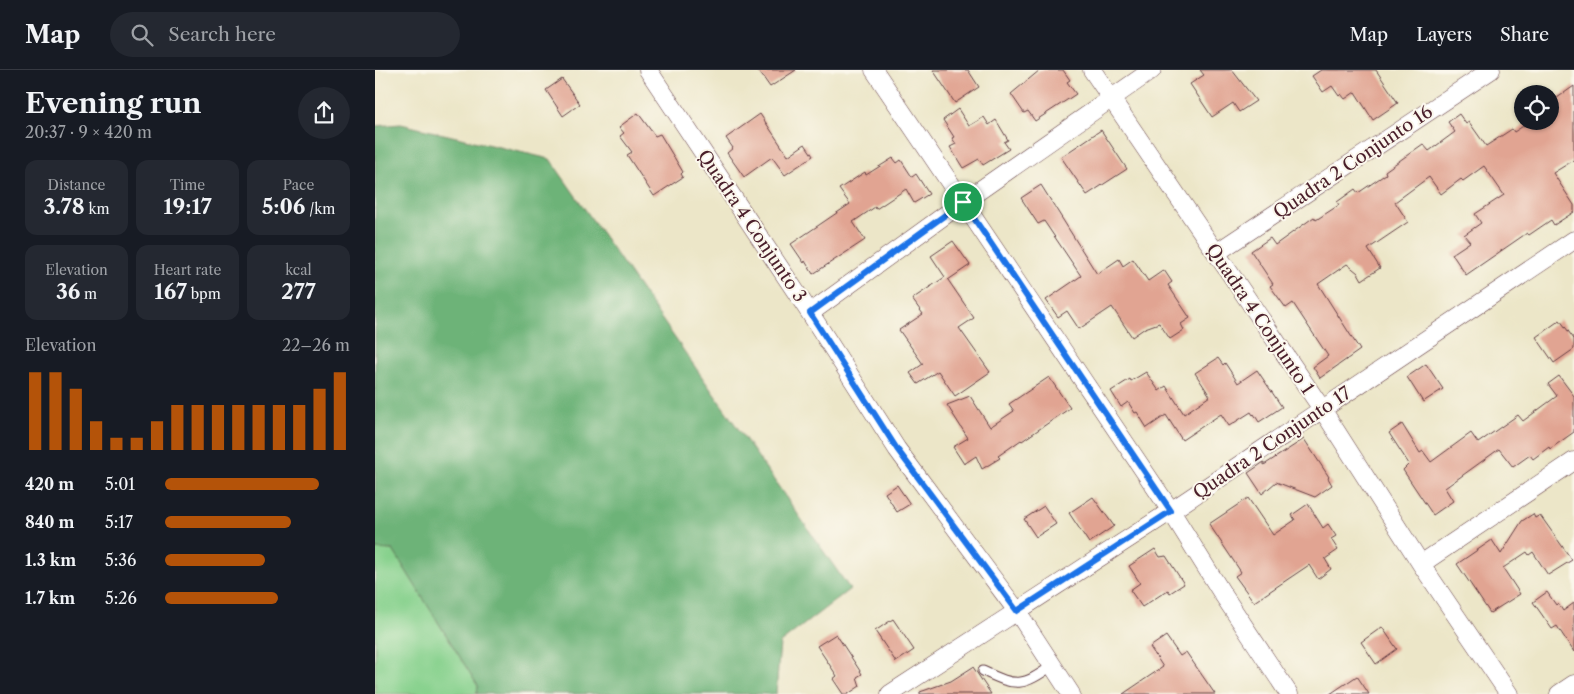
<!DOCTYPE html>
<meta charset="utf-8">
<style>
body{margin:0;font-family:"Libre Caslon Text",serif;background:#242831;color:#f1f3f6;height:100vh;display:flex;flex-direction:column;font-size:19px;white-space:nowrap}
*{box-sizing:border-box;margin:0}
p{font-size:16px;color:#9ea1a6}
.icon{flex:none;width:28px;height:28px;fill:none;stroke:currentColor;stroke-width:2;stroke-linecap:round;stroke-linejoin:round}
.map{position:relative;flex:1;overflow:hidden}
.side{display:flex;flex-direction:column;background:#171b24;width:375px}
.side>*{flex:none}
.buttons{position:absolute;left:1139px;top:15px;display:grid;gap:10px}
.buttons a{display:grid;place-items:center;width:45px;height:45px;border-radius:50%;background:#171b24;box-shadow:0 1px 4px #0004;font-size:25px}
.pin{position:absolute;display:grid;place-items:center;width:42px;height:42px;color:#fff;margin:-21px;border:2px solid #fff;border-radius:50%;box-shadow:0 1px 5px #0007}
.round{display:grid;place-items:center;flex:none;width:52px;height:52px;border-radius:26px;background:#242831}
.head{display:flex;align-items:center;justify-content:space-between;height:85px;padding:0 25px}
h1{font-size:28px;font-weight:800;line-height:38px}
.figures{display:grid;grid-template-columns:repeat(3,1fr);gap:8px;height:85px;padding:5px 25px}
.figures div{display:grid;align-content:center;border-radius:12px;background:#242831;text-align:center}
.figures b{font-size:21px;font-weight:800}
.figures small{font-size:14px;font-weight:400}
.figures p{font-size:14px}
.chart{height:140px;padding:10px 25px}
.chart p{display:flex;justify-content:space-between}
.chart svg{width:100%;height:90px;margin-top:5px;stroke:#b45309;stroke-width:6}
ul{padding:0 25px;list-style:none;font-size:16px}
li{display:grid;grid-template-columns:80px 60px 1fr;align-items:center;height:38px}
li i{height:12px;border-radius:6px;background:#b45309}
header{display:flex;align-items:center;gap:30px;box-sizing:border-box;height:70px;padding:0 25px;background:#171b24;border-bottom:1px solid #363941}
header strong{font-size:24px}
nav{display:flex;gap:28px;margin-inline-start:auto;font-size:18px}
.search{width:350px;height:45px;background:#242831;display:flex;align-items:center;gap:12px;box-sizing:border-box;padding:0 18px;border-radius:28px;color:#9ea1a6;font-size:19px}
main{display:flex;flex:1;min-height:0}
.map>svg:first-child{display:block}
.green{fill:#87d18d;stroke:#68785c}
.forest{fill:#6db378;stroke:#5c6952}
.building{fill:#e1a492}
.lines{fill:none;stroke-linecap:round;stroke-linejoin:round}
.lane-casing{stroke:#623d43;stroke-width:11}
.street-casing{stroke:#623d43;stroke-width:19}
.lane{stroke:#fff;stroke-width:9}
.street{stroke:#fff;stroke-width:18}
.route-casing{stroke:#fff;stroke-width:10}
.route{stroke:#1a73e8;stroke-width:6}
.labels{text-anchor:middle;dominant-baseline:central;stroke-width:4;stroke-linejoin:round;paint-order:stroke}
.street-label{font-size:18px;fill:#4a1f2b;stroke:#fbf7ec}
</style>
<header>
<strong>Map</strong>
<div class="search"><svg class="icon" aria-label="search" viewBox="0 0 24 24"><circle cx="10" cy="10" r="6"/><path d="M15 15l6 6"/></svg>Search here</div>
<nav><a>Map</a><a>Layers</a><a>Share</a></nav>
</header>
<main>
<section class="side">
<div class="head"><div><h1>Evening run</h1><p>20:37 · 9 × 420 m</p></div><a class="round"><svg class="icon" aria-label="share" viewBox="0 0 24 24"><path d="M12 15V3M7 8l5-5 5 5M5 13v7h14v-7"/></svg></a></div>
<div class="figures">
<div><p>Distance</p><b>3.78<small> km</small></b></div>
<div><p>Time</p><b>19:17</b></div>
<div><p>Pace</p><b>5:06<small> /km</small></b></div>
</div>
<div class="figures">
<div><p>Elevation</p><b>36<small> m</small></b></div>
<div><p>Heart rate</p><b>167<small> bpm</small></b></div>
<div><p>kcal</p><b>277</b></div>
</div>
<div class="chart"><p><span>Elevation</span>22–26 m</p>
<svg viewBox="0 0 160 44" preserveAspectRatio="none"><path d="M5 44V6M15 44V6M25 44V14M35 44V30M45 44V38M55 44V38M65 44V30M75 44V22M85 44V22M95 44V22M105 44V22M115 44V22M125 44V22M135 44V22M145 44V14M155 44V6"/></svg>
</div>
<ul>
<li><b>420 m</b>5:01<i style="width:83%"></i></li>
<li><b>840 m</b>5:17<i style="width:68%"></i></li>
<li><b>1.3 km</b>5:36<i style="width:54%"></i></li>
<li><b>1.7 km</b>5:26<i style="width:61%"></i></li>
</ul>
</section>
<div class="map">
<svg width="1199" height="624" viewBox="0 0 1199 624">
<rect width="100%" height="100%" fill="#fbf7ec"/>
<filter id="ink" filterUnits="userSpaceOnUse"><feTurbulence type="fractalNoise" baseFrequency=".02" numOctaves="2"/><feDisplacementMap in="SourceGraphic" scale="10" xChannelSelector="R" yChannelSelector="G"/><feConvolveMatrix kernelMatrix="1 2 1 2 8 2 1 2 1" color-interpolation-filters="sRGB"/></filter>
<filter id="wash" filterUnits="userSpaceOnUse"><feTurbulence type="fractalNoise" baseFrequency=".0096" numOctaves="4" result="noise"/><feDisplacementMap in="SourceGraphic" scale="20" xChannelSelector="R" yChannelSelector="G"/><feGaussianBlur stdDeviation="1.12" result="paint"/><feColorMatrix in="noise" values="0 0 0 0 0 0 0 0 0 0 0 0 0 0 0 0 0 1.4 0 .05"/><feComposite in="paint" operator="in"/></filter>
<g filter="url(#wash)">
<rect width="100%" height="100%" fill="#ece6c8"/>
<path class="green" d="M0,479l18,1 85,136 -1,8h-102z"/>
<path class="forest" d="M26,54l149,35 300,430 -70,54 -4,51h-299l1,-8 -85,-136 -18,-1v-423z"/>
<g id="blocks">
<path class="building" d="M383,0h38l-26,17z
M558,0h35l11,17 -24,16z
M665,0h23l7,10 -3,2 9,12 -41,27 -7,-10 -4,2 -13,-19z
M825,0h32l24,31 -17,11 -6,-9 -21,14 -22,-33 14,-9z
M946,0h55l22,33 -25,17 -18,-28 -10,7 -4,-5 -2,2 -7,-10 -9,6 -11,-16z
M187,9l18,25 -17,12 -17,-26z
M1199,16v74l-21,13 21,32v7l-20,13 -3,-5 -22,15 -2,-2 -61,42 -14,-21 18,-12 -6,-7 17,-12 -6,-9 29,-19 -20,-29 -21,15 -2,-2 -20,15 -12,-17 -34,25 13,20 -40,27 12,19 -18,12 -4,-7 -11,-9 -29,20 42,66 -40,28 -7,-11 15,-11 -35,-53 -7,5 -16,-22 3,-2 -22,-33 19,-13 5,7 39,-28 2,3 23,-15 -2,-3 18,-13 3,4 28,-19 -1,-3 38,-27 6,7 26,-19 -7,-10 11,-8 7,10 3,-2 17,24 26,-17 2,3 17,-11h19v-18z
M583,39l11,17 15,-9 5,8 7,-5 12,20 -4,2 5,7 -26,16 -4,-6 -16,9 -13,-21 6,-3 -4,-6 2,-1 -11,-17z
M263,43l17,23 5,-2 23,38 -2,2 2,3 -29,19 -27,-41 5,-3 -12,-16 4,-3 -5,-6z
M385,44l28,42 17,-12 8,12 -28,19 -13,-18 -28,20 -17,-24 6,-5 -7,-10z
M726,60l26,39 -40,26 -26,-38z
M518,88l4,5 4,-3 11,17 4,-3 13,20 -15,9 -8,-14 -30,20 -1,-2 -22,15 12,18 -52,34 -8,-13 -1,2 -13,-19 59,-40 -11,-15 26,-17 1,3z
M666,115l56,89 22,-15 4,7 10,-7 15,22 16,-11 8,12 -4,3 22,33 -9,6 3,6 -14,9 -11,-16 -14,5 -13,9 -20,-30 -33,22 -12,-18 -9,6 -12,-17 35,-24 -37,-55 -6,3 -17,-26z
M578,171l17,24 -22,15 26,38 -15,10 31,44 -35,24 -17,-25 -20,13 -8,-11 13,-9 -24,-34 24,-16 -11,-15 33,-22 -14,-21z
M1185,250l14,19v10l-20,14 -18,-26z
M843,288l5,7 2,-2 13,20 19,-13 25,37 -23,15 -5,-8 -1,1 -2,-3 -22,14 -8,-12 -39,26 -16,-25 -19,13 -10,-16 -2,1 -7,-11 -7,5 -10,-16 19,-12 1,2 15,-9 13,19 7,-5 18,28 26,-18 -15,-23z
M1051,294l17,25 -20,13 -16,-25z
M1184,306l15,20v36l-24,17 -1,-2 -16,12 -3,-4 -17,12 -14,-18 -54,39 8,13 -20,14 -30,-45 6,-6 -20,-31 13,-9 18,29 3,-2 8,11 40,-29 7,10 40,-28 5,6 34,-25 -9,-12z
M674,307l21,31 -48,33 -1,-1 -23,16 2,2 -18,11 -6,-13 -12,8 -11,-17 15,-9 -21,-33 23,-9 20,31 24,-16 -5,-7z
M929,369l25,38 -1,1 4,7 -17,12 -39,-15 -14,12 -14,-21 16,-11v3z
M522,415l13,19 -13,8 -12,-19z
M718,427l21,29 -25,17 -20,-30z
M873,428l25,37 22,-15 -3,-5 16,-11 15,24 5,-4 8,12 -5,3 7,11 -13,9 6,10 -13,10 -9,-14 -55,37 -19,-26 6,-4 -32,-48z
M669,436l12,18 -20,13 -12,-18z
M1158,444l2,4 5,-3 32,45 -24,15 -15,-23 -4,3 -2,-3 -24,16 17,26 -30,19 -33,-49 35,-24 9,14 21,-33z
M780,479l5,8 6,-1 18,28 -14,9 -2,-3 -26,17 -12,-17 10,-7 -11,-17z
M1172,522l9,13 2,-2 5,8 11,-8v49l-17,-26 -5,3 -19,-27z
M518,549l21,31 -18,12 -21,-31z
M1007,557l15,22 -21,15 -15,-22z
M461,564l26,40 -5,3 3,9 -12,8h-5l-10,-15 4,-3 -20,-30z
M791,566l14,20 6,-4 29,42h-92l40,-27 -13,-20z
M598,597l18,27h-71v-2l31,-11z
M982,606l12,18h-39z"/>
</g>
</g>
<g filter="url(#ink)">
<use href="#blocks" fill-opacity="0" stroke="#623d43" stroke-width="1"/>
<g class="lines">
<defs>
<path id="lane" d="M608,601c34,16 39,16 70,-6"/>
<path id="street" d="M273,0l162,243 87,136 120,162 54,83
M499,0l297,441 51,82 67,101
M717,0l230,339 99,155 88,130
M841,183l275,-183
M435,243l153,-111 189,-132
M1046,494l153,-103
M515,624l281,-183 403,-271
M1184,624l15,-10"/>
</defs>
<use href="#lane" class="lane-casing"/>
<use href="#street" class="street-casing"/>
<use href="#lane" class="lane"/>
<use href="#street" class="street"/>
</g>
</g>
<g class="lines" filter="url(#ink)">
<defs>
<path id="route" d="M588,132l208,309 -154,100 -120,-162 -87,-136z"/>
</defs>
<use href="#route" class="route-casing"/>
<use href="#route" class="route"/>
</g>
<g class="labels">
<g class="street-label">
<text transform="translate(978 92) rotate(-34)">Quadra 2 Conjunto 16</text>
<text transform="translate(377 156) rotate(56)">Quadra 4 Conjunto 3</text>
<text transform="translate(885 249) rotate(56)">Quadra 4 Conjunto 1</text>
<text transform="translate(897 373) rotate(-34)">Quadra 2 Conjunto 17</text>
</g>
</g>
</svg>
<div class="buttons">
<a><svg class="icon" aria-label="locate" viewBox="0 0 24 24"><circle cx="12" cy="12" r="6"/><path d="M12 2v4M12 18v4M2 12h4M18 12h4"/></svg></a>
</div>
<div class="pin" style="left:588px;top:132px;background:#1e9e55"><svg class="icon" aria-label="arrive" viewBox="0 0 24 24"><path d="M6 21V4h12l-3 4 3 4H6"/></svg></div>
</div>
</main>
